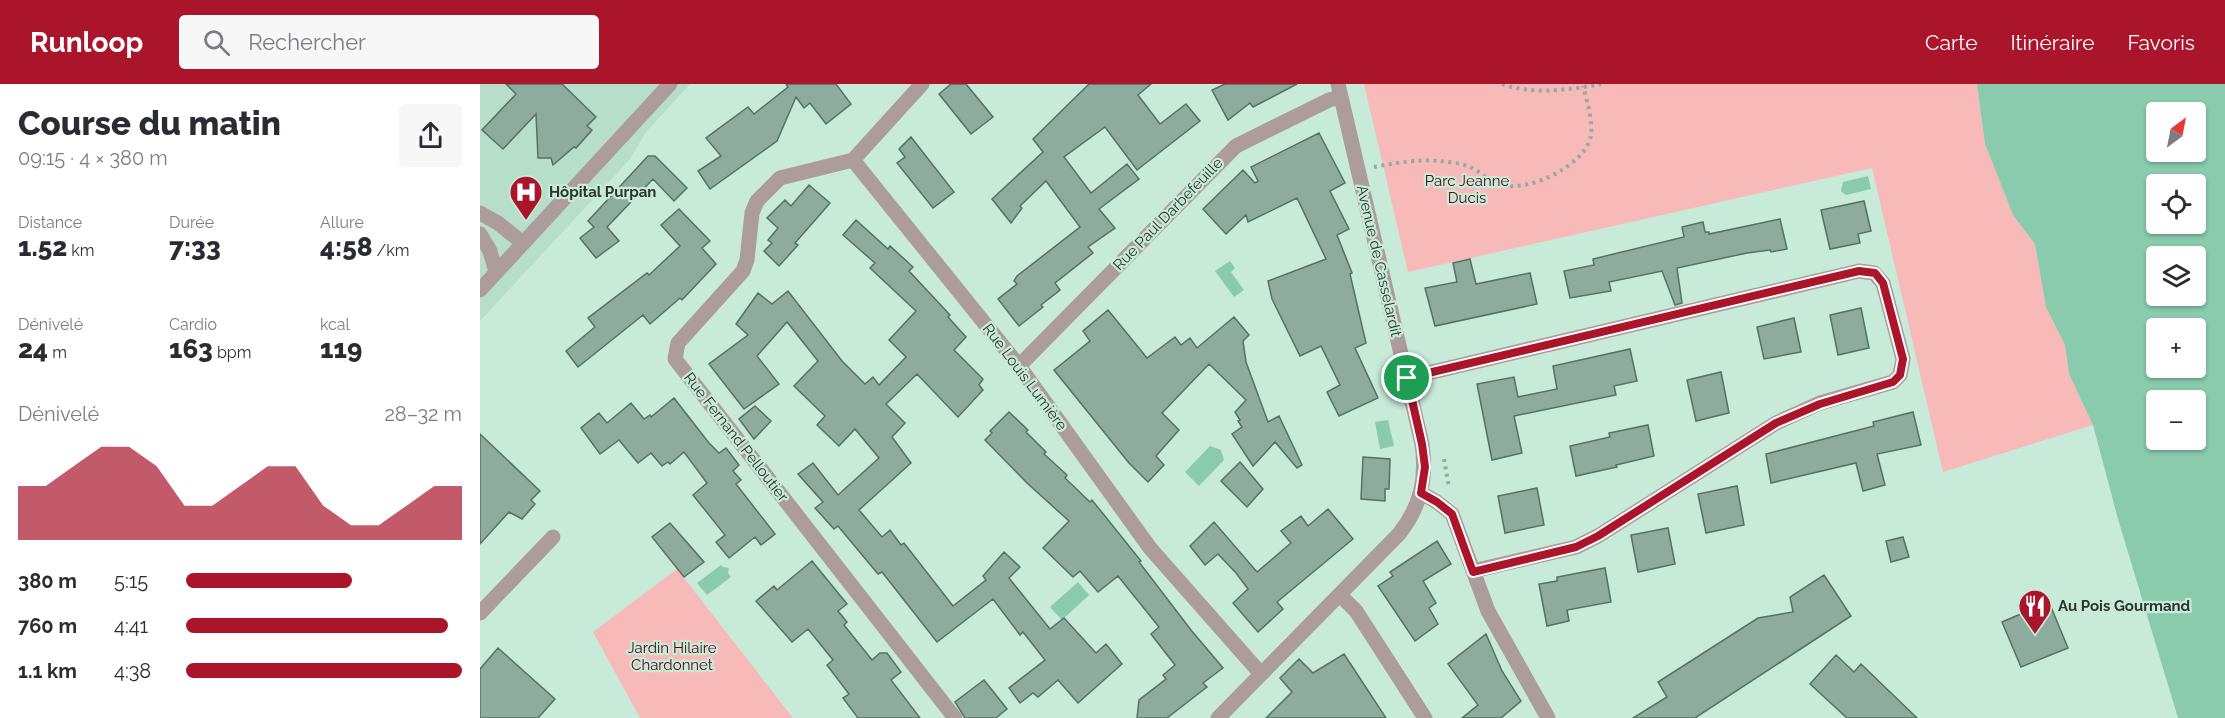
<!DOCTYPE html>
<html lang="fr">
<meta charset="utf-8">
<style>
body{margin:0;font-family:Raleway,sans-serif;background:#f7f7f7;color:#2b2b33;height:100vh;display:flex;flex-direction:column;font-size:22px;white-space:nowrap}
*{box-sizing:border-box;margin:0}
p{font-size:20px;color:#7c7c81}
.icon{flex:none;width:33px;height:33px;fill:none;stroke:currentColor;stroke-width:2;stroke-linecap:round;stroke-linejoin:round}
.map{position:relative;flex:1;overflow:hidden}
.drawer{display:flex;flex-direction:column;background:#fff;width:480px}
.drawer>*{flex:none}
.needle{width:39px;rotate:32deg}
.buttons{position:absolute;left:1666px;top:18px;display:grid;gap:12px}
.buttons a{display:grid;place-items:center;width:60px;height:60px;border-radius:6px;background:#fff;box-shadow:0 2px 4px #0004;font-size:30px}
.pin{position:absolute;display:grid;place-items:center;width:51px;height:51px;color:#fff;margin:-26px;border:3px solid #fff;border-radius:50%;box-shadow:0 2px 6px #0007}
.round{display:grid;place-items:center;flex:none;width:63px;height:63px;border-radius:6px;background:#f7f7f7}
.headline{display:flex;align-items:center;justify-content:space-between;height:102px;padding:0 18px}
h1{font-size:33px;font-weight:800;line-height:45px}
.stats{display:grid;grid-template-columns:repeat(3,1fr);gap:9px;height:102px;padding:6px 18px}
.stats div{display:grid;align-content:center}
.stats b{font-size:26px;font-weight:800}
.stats small{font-size:16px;font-weight:400}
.stats p{font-size:16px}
.chart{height:168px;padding:12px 18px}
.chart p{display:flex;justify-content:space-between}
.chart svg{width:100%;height:108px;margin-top:6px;fill:#ab152c;opacity:.7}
ul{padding:0 18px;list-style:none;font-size:20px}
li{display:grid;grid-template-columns:96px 72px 1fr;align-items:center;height:45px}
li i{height:15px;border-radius:8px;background:#ab152c}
header{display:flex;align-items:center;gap:36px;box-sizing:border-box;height:84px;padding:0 30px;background:#ab152c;color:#fff}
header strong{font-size:28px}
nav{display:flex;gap:33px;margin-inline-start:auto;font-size:21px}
.search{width:420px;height:54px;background:#f7f7f7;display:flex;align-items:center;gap:15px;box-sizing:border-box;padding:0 21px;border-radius:6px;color:#7c7c81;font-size:22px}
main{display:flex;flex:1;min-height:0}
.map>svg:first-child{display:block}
.built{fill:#b6decb}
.green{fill:#f7bab8}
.water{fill:#8acbad;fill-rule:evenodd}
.building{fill:#8dac9d;stroke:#547264;stroke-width:1.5}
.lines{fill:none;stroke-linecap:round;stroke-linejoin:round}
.path{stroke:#92ada0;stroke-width:4;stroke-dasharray:3 4.5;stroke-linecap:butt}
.minor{stroke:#ac9c9b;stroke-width:15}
.route-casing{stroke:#fff;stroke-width:12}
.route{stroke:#ab152c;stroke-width:8}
.labels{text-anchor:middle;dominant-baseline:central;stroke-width:4.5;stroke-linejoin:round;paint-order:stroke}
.park-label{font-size:15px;fill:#550611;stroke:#c8ead9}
.poi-label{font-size:15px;font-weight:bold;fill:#29362f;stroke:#c8ead9;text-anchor:start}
.street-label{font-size:15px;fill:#29362f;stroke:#c8ead9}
</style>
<header>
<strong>Runloop</strong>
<div class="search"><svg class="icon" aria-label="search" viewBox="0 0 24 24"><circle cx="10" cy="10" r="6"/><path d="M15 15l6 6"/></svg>Rechercher</div>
<nav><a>Carte</a><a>Itinéraire</a><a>Favoris</a></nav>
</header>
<main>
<section class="drawer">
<div class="headline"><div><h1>Course du matin</h1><p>09:15 · 4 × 380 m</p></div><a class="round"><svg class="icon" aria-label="share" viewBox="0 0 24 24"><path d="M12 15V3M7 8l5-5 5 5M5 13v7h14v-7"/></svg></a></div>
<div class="stats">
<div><p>Distance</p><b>1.52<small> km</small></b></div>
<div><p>Durée</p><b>7:33</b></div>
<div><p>Allure</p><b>4:58<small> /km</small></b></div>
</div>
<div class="stats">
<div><p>Dénivelé</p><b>24<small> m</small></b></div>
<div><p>Cardio</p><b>163<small> bpm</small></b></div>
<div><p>kcal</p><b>119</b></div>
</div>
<div class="chart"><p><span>Dénivelé</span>28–32 m</p>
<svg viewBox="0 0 160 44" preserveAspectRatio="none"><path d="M0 44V22L10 22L20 14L30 6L40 6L50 14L60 30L70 30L80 22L90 14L100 14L110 30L120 38L130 38L140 30L150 22L160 22V44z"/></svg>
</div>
<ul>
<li><b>380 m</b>5:15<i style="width:60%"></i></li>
<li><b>760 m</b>4:41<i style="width:95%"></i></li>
<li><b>1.1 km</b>4:38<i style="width:100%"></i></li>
</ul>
</section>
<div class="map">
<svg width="1745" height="634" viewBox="0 0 1745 634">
<rect width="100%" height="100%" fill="#c8ead9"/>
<path class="built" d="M0,0h210l-44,48 -16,27 -150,162z"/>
<path class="green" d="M884,0h613l8,60 28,71 22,29 11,63 19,38 4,29 24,51 -150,47 -71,-304 -464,104z
M197,485l116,149h-153l-47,-86z"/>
<path class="water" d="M1497,0h248v634h-47l-60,-199 -25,-94 -24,-51 -4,-29 -19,-38 -11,-63 -22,-29 -28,-71zM1716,28v40h-39v-40zM1716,100v40h-39v-40zM1677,172h39v40h-39zM1716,244v40h-39v-40zM1716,316v40h-39v-40z
M1388,92l3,13 -25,6 -5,-4 2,-9z
M750,177l5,7 -4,4 13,18 -10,7 -19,-26z
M908,336l6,26 -14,3 -5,-27z
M730,362l11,4 3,10 -25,26 -14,-14z
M241,481l2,2 6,1 -1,5 3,4 -24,18 -10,-12z
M598,498l11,13 -27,25 -12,-13z"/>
<path class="building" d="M26,0h56l34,33 -9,9 5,4 -16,18 -2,-1 -21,18 -2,-7h-13l-2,-44 -33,35 -21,-19 34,-36z
M306,0h50l15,20 -25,20 -16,-21 -6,5 -8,-11 -19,44 -67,48 -12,-18 23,-15 -15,-18 42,-31 6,7 34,-27z
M471,0h15l27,33 -22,17 -32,-40z
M609,0h62l-13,11 22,29 26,-20 14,17 -63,49 -32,-43 -41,30 27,36 36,-29 12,15 -40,30 16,19 -27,19 5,6 -38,30 5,7 -19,15 2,2 -24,19 -21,-27 19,-15 -3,-3 3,-5 63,-49 -34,-46 -26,25 2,2 -11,15 -19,-24 51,-47 -10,-13z
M745,0h72l-44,23 -3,-4 -22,17 -16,-30z
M839,49l26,50 -15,8 19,38 -12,6 15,38 -2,1 16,69 -11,5 23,50 -39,18 -12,-24 13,-7 -19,-39 -21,10 -28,-57 -4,-18 58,-22 -29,-61 -49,24 -2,-7 -20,19 -23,-25 40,-39 12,13 3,-2 -7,-14z
M431,53l43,55 -21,16 -36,-45 8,-6 -6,-8z
M168,72h7l32,32 -13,13 -21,-22 -46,48 12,14 -23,17 -16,-20 14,-11 -6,-6z
M329,101l21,18 -35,40 3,2 -19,21 -15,-15 8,-8 -4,-3 10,-12 -11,-10 18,-18 6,6z
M1384,117l7,30 -13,3 2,9 -30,6 -9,-39z
M199,125l31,32 -8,7 14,16 -34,36 -2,-2 -30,26 -7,-9 -65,52 -12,-16 29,-24 -7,-9 59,-45 2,2 31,-29 -19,-21z
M1300,135l7,30 -16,3 -1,-2 -23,3 -70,15 5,35 -7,2 -13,-34 -53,11 2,9 -41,7 -6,-27 30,-6 -1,-6 91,-22 -2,-10 21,-5 2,10h4v2z
M376,136l32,29 2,-3 23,21 -4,4 41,44 -2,2 18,20 -12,13 29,29 -4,6 4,5 -25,27 -41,-43 -31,30 19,19 -13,14 19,26 -52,47 23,27 8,-7 11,15 3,-2 49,63 33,-26 -3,-4 21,-24 16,15 -11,11 41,51 14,-11 32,35 10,-9 16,20 -44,39 -20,-23 -20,17 -5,-4 -13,10 -11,-15 36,-28 -22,-28 -3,3 -27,-36 -56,43 -55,-70 -4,2 -40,-48 -4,3 -19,-21 8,-6 -25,-28 15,-11 25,32 41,-37 -24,-29 -16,17 -22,-21 8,-9 -31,-30 24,-25 -31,-39 -30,34 22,28 -35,25 -35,-45 39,-29 -12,-11 22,-31 14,11 16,-13 54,70 23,23 8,-7 6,8 27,-28 -17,-17 27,-29 -46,-43 5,-5 -32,-28z
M990,175l6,25 54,-11 7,31 -102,22 -10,-38 32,-6 -4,-19z
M1381,224l8,40 -31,7 -8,-40z
M628,226l39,48 28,-21 6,8 9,-7 7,10 37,-31 15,18 -6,6 3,21 22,60 11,-6 23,49 -5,3 -22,-26 -22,24 -21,-32 10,-7 -4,-6 2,-1 -5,-8 11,-12 -37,-36 -47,49 17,17 -23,26 8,9 -16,17 -19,-19 -75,-93 36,-29 -7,-10z
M1314,234l7,34 -37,7 -7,-32z
M1150,265l7,32 -23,5 2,9 -102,21 8,37 -30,7 -15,-76 37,-7 4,20 39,-8 -4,-23z
M1241,288l8,41 -33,8 -9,-41z
M194,314l35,45 10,10 7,-5 13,17 -6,6 8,9 -5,4 39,50 -14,11 -6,-8 -26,21 -13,-16 9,-7 -32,-40 14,-12 -23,-31 -14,12 -2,-2 -6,4 -11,-13 -13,10 -19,-23 -19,14 -19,-26 18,-15 8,10 24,-20 13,16 6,-4 1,2z
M275,322l16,15 -17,18 -15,-20z
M529,328l19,18 -2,2 20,20 -2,2 23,21 -2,3 25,24 2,-2 49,61 -2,1 52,68 32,38 -20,15 4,4 -40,31h-30l2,-18 27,-21 -3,-4 12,-10 -24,-31 8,-7 -41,-51 -20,16 -18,-21 -7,6 -30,-29 26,-27 -42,-38 -42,-43 7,-7 -2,-2z
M1433,328l8,33 -44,9 8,31 -22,6 -7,-28 -85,20 -5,-29 108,-28 -1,-4z
M1168,341l6,31 -38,9 1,2 -41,9 -6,-30 40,-9 -1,-4z
M0,350l60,57 -9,9 4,4 -13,15 -13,-7 -29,32z
M883,373l27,2 -1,30h-4v12l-24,-2z
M760,378l23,27 -16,18 -26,-26z
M1257,402l7,39 -38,8 -8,-39z
M1057,404l7,37 -39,8 -7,-37z
M848,425l25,30 -76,63 6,7 -25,23 -25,-29 15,-14 -12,-16 -18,-19 -13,11 -15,-19 24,-24 43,50 34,-29 -10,-12 20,-15 7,10z
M190,439l34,39 -20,15 -32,-40z
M1188,444l7,36 -37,8 -7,-37z
M1423,453l6,20 -18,5 -5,-21z
M957,457l14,23 -28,17 13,22 -7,5 9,16 -23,17 -37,-55 15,-10 -3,-4z
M332,477l35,43 -9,7 9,11 -3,3 28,35 8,-7h7l14,19 -10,8 29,38h-62l-15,-20 6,-4 -22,-29 6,-5 -25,-31 -16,13 -36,-41 18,-15 3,4z
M1125,484l6,34 -44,8 2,11 -22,5 -8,-42 18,-3v-4z
M1344,491l27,41 -156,102h-62l34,-21 -9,-15 100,-64 35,-6 -3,-15z
M1569,518l19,46 -47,19 -19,-45z
M1006,550l16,37 19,30 -20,17h-39l16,-13 -30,-41z
M18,564l57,51 -17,19h-58v-49z
M864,570l42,64h-120l26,-26 -12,-14 19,-19 14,14z
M1356,571l18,17 7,-8 56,54h-70l-37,-34z
M504,596l23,29 -11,9h-31l-10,-16z"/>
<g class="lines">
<path class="path" d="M1022,0c30,11 68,6 99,0
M894,83c21,-4 43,-8 64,-6 11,1 25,2 36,8 9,5 16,13 27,16 28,7 84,-19 90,-49 2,-15 -4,-35 -8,-50
M964,375l5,28"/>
<path class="minor" d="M442,0l-69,76 166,206 131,182 111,126
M373,76l-73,18 -23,23 -5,12 -5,47 -4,11 -65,72 -3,16 280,359
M0,129l18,10 25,20
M0,150l10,17 6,21
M0,206l190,-206
M539,282l217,-220 93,-46 12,-3
M927,294l452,-107 15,2 9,10 20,76 -3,16 -7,7 -73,21 -44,20 -178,113 -22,11 -103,24
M941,409l16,9 15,12 36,97 60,107
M860,511l16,16 69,107
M0,529l73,-76
M738,634l181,-184c22,-28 28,-56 23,-90l-84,-360"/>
</g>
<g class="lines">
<defs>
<path id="route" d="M1379,187l16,2 8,10 20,76 -3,16 -7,7 -73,22 -44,19 -178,113 -22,11 -103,25 -21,-58 -15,-12 -16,-9 4,-26 -3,-23 -15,-66z"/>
</defs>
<use href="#route" class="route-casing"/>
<use href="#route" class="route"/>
</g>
<defs>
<symbol id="hospital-pin" viewBox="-11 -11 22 30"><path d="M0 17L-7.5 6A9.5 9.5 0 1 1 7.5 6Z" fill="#ab152c" stroke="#c8ead9"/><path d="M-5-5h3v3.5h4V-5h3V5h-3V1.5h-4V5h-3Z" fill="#fff"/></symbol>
<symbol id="restaurant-pin" viewBox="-11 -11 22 30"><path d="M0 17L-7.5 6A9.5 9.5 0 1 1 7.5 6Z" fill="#ab152c" stroke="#c8ead9"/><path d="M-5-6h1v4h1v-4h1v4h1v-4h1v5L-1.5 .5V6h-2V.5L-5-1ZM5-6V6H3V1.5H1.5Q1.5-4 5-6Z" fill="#fff"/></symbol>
</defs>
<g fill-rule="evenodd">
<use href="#hospital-pin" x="27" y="89" width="38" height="52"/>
<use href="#restaurant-pin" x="1536" y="503" width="38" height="52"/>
</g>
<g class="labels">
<g class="park-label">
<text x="987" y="97">Parc Jeanne<tspan x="987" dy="17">Ducis</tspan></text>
<text x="192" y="564">Jardin Hilaire<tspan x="192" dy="17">Chardonnet</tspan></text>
</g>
<g class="poi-label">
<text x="69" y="108">Hôpital Purpan</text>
<text x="1578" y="522">Au Pois Gourmand</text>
</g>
<g class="street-label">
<text transform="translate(688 130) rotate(-46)">Rue Paul Darbefeuille</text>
<text transform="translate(899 177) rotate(77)">Avenue de Casselardit</text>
<text transform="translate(545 293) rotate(53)">Rue Louis Lumière</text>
<text transform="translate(256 353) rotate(52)">Rue Fernand Pelloutier</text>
</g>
</g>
</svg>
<div class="buttons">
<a><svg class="needle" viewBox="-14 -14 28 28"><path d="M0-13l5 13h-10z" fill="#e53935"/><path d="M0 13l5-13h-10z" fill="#7c7c81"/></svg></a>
<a><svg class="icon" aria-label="locate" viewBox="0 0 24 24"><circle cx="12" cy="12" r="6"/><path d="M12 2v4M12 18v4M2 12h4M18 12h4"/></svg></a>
<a><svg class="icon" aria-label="layers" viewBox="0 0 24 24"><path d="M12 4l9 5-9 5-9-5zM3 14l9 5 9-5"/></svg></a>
<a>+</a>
<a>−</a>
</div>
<div class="pin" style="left:927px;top:294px;background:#1e9e55"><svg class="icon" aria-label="arrive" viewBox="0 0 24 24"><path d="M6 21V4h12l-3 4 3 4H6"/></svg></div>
</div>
</main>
